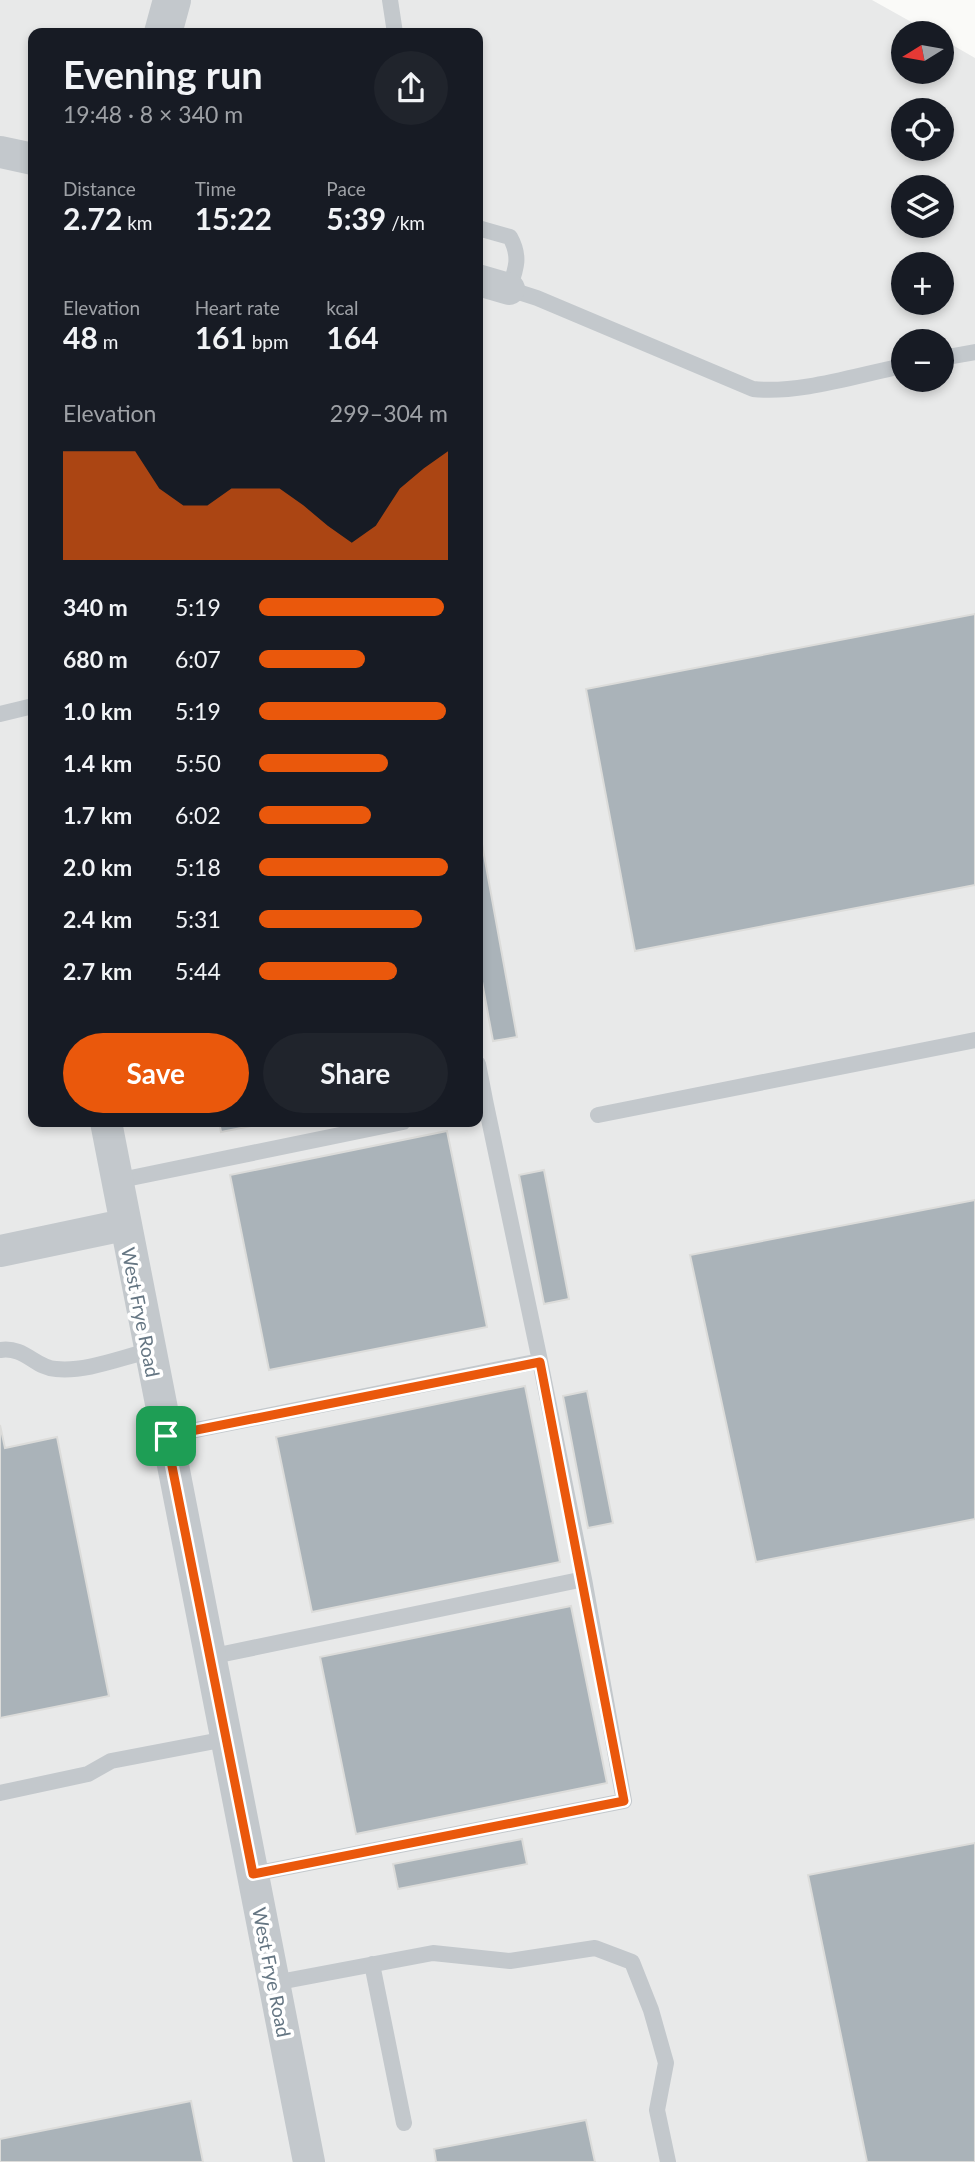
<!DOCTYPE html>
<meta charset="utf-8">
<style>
body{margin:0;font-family:Lato,sans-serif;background:#20242c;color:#f1f3f6;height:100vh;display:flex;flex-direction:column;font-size:26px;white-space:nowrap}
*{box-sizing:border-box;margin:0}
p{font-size:23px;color:#9ea1a6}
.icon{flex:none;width:38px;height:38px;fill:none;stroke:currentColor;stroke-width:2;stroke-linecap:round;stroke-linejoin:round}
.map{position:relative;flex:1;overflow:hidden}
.panel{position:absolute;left:28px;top:28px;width:455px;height:1099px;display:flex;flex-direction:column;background:#171b24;border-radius:14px;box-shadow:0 4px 10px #0003}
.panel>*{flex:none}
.needle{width:46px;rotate:259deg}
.fabs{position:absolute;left:891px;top:21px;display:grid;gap:14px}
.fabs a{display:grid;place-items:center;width:63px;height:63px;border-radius:50%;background:#171b24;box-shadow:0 4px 10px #0003;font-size:35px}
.pin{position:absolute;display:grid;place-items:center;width:60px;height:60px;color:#fff;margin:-30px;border-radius:14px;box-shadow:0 4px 10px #0006}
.round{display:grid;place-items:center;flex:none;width:74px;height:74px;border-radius:37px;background:#20242c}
.head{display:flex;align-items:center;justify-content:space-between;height:119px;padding:0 35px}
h1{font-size:38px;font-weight:700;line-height:52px}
.figures{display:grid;grid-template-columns:repeat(3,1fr);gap:10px;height:119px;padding:7px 35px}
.figures div{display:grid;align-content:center}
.figures b{font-size:30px;font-weight:700}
.figures small{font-size:19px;font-weight:400}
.figures p{font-size:19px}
.chart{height:196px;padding:14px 35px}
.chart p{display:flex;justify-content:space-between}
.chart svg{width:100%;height:126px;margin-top:7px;fill:#ea580c;opacity:.7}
.button{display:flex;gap:14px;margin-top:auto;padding:14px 35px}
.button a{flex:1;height:80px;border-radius:42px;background:#ea580c;color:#fff;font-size:28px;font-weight:700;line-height:80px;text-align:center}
.button a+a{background:#20242c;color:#f1f3f6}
ul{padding:0 35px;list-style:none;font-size:23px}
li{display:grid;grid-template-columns:112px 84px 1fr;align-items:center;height:52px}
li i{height:18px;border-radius:9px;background:#ea580c}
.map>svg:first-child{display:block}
.built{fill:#e8e9e9;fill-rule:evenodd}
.building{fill:#aab3b9;stroke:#dcdcda;stroke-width:2}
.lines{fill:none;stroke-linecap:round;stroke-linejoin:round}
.service{stroke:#c3c8cc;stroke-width:16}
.minor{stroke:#c3c8cc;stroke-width:32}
.tertiary{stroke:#c3c8cc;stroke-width:38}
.route-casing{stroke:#fff;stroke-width:14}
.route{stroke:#ea580c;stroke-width:9}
.labels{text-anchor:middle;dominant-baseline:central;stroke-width:7;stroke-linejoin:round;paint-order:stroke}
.street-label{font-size:19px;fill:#657683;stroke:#fff}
</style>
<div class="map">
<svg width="975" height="2162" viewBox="0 0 975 2162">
<rect width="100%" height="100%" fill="#fafaf8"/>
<path class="built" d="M0,0h872l59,33h-28v39h39v-33l33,19v2104h-975zM33,33h445v1089h-445zM903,110h39v39h-39zM903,187h39v39h-39zM903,264h39v39h-39zM903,341h39v39h-39z"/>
<path class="building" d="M975,614v271l-340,66 -49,-262z
M478,833h2l37,204 -24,4 -15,-81z
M219,1122h52l-50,10z
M447,1131l40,196 -218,43 -39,-195z
M544,1170l25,129 -25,5 -25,-129z
M975,1200v319l-219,43 -66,-307z
M525,1386l35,176 -248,50 -36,-175z
M587,1391l26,132 -25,5 -25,-132z
M0,1425l5,23 52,-11 52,259 -109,22z
M571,1606l36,177 -251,51 -36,-177z
M522,1839l5,25 -129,25 -5,-25z
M975,1843v319h-108l-59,-287z
M191,2101l12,61h-203v-23z
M586,2120l9,42h-159l-2,-13z"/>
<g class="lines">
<path class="service" d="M390,0l5,33
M478,228l32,9c11,20 6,32 -1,52l28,9 216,91c47,5 104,-14 150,-23
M942,358l33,-6
M0,714l33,-8
M478,1064l8,41
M478,1106l8,-1 54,256
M598,1115l377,-75
M116,1181l287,-59
M0,1350c25,-4 35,18 56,19 30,3 64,-11 93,-18
M166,1436l374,-75 44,218
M209,1657l375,-78 40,222 -371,73
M0,1793l88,-19 23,-13 115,-22
M372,1964l32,159
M274,1983l159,-30 77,8 85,-13 37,14 19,48 15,53 -9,47 11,52"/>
<path class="minor" d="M0,152l33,7
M478,280l31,9
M106,1122l203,1040
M0,1251l124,-26"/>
<path class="tertiary" d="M163,33l9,-33"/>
</g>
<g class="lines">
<defs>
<path id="route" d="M540,1362l84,439 -371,73 -87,-438z"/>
</defs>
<use href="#route" class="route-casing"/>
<use href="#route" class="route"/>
</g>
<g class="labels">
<g class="street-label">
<text transform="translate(141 1312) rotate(79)">West Frye Road</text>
<text transform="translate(272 1972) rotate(79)">West Frye Road</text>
</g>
</g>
</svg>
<div class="fabs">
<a><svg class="needle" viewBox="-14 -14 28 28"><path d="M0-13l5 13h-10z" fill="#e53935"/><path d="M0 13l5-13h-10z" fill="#9ea1a6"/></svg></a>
<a><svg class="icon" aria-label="locate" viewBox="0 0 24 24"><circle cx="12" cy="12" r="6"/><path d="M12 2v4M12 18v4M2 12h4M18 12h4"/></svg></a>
<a><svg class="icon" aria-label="layers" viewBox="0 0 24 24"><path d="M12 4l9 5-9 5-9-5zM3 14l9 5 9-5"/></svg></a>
<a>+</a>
<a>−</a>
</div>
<div class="pin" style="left:166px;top:1436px;background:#1e9e55"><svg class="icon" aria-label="arrive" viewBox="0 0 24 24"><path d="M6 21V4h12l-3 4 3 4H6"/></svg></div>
<section class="panel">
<div class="head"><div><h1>Evening run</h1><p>19:48 · 8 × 340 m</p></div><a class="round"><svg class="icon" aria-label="share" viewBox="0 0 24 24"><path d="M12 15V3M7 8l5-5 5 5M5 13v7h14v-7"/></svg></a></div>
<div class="figures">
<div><p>Distance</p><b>2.72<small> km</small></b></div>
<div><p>Time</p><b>15:22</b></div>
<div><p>Pace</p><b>5:39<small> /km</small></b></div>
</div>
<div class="figures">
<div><p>Elevation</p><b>48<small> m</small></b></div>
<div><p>Heart rate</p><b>161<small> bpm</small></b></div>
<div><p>kcal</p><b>164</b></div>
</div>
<div class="chart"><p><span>Elevation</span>299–304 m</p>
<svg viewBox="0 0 160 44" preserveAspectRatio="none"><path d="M0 44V6L10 6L20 6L30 6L40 19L50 25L60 25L70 19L80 19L90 19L100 25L110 32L120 38L130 32L140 19L150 12L160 6V44z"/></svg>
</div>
<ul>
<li><b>340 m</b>5:19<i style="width:98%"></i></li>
<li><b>680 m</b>6:07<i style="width:56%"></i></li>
<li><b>1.0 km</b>5:19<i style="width:99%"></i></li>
<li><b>1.4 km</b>5:50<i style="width:68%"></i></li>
<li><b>1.7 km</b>6:02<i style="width:59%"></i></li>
<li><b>2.0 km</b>5:18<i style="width:100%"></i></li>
<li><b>2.4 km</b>5:31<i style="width:86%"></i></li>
<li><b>2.7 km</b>5:44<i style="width:73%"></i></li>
</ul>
<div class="button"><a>Save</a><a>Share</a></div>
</section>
</div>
